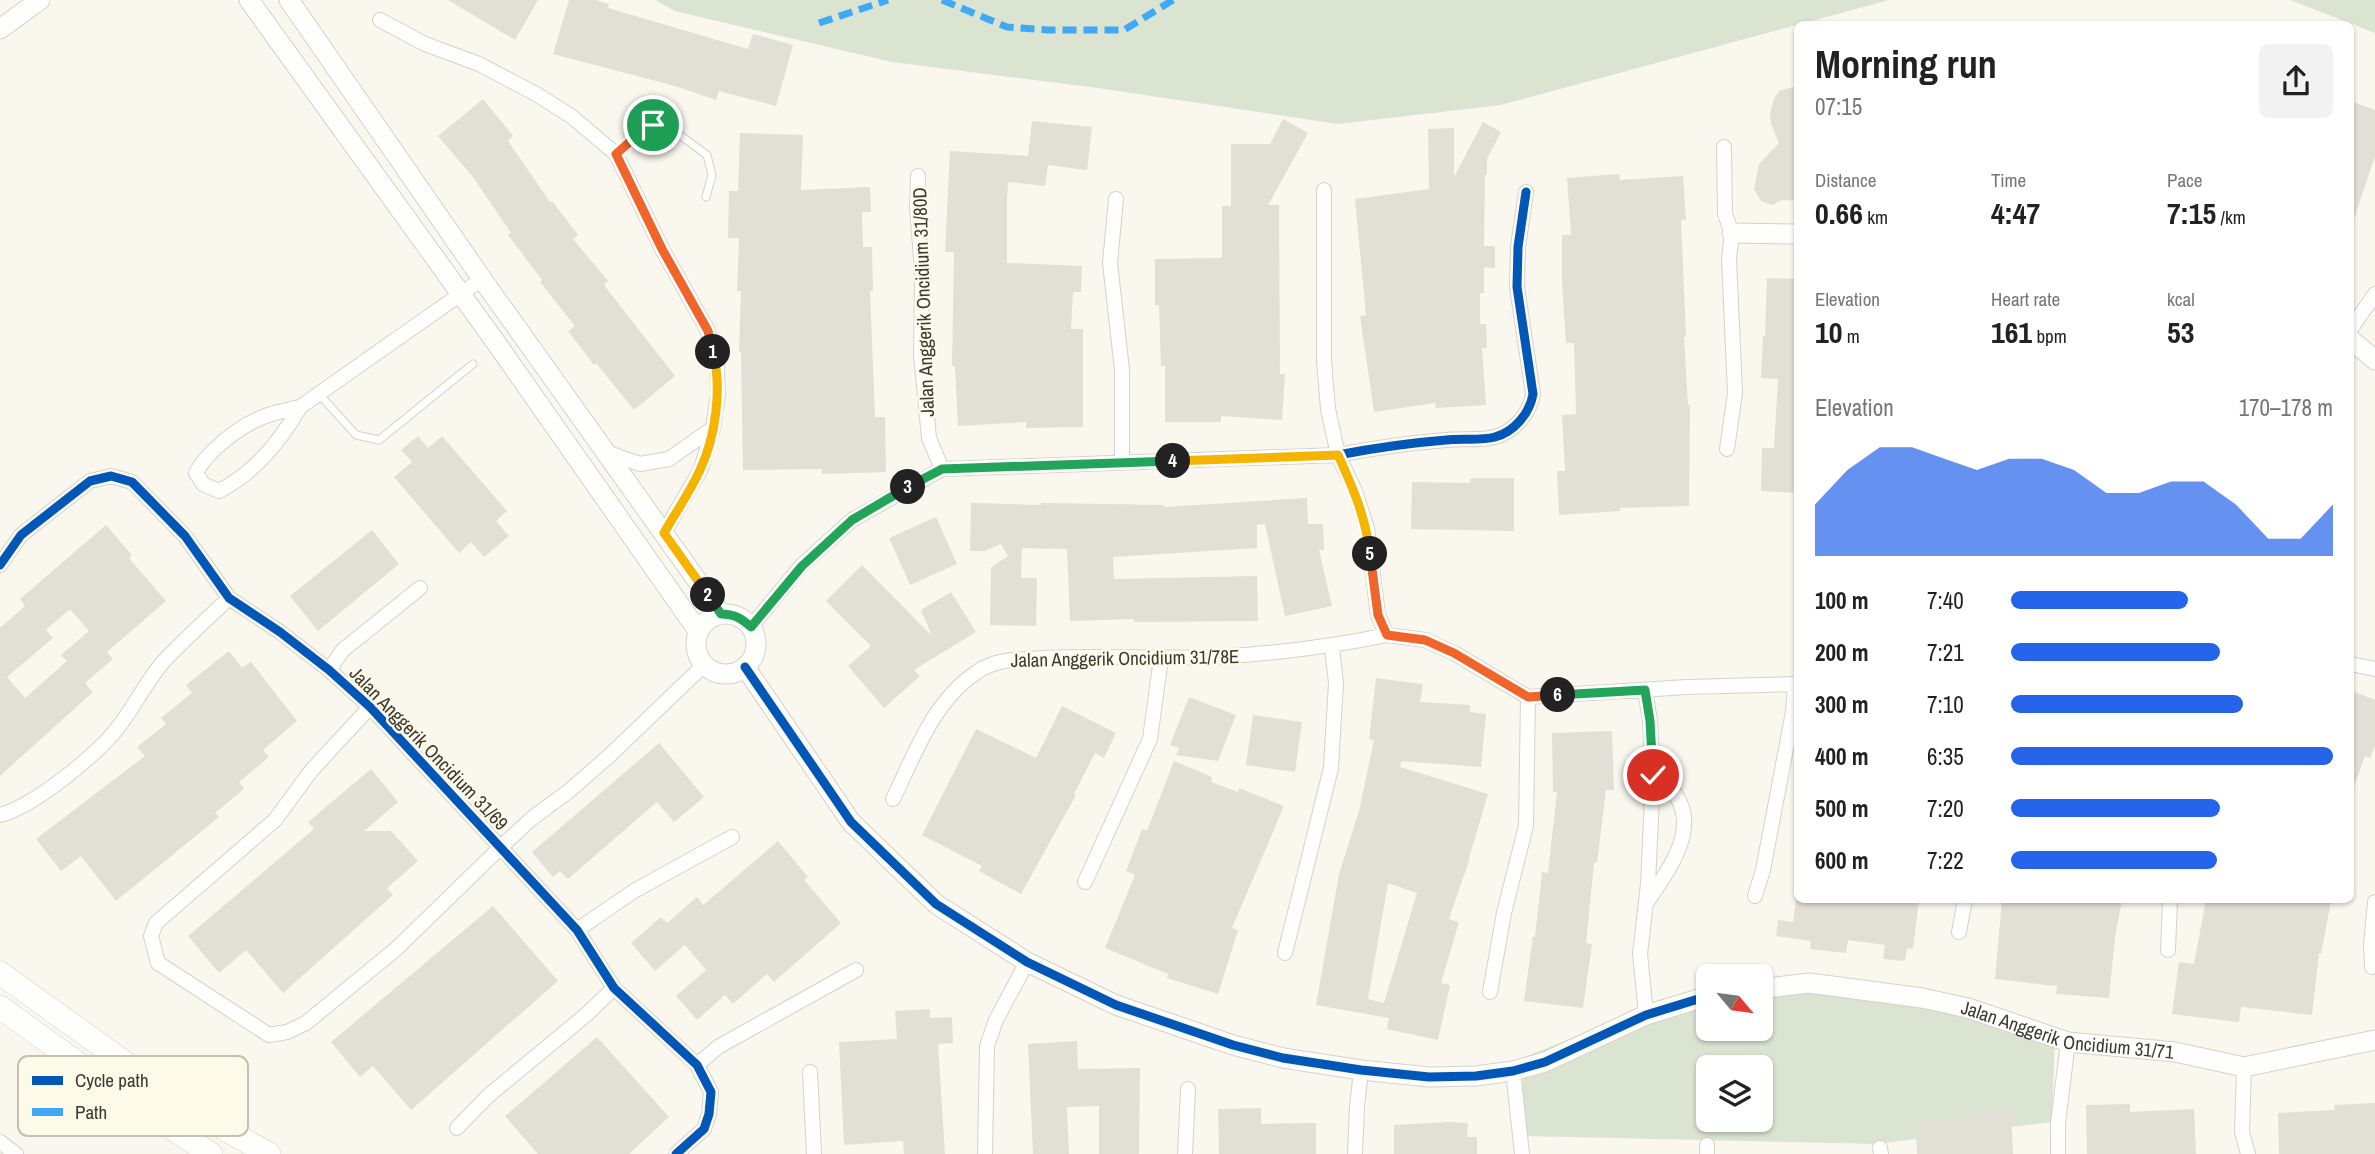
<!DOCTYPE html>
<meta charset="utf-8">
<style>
body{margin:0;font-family:"Archivo Narrow",sans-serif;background:#f2f2f2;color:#222;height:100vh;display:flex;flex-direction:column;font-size:26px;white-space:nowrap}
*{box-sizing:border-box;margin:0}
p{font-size:23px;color:#767676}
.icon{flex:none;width:38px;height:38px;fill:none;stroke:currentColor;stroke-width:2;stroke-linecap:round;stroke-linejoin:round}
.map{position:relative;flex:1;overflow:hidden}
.panel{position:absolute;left:1794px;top:21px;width:560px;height:882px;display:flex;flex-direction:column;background:#fff;border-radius:10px;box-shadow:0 2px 5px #0004}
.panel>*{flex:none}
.needle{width:46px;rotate:119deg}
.buttons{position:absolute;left:1696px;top:964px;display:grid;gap:14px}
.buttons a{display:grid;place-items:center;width:77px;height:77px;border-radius:10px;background:#fff;box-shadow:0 2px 5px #0004;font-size:35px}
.pin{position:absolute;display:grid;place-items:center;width:60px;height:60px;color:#fff;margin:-30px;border:4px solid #fff;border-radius:50%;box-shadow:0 2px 7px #0007}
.km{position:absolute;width:35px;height:35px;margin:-18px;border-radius:50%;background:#222;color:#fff;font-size:19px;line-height:35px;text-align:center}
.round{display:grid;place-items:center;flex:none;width:74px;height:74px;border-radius:10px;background:#f2f2f2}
.summary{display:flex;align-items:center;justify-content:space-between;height:119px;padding:0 21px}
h1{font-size:38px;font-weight:800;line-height:52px}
.stats{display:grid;grid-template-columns:repeat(3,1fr);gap:10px;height:119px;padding:7px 21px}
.stats div{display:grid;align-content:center}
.stats b{font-size:30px;font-weight:800}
.stats small{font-size:19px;font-weight:400}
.stats p{font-size:19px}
.chart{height:196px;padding:14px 21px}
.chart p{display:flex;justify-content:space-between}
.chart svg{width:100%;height:126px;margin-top:7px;fill:#2563eb;opacity:.7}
ul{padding:0 21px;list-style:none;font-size:23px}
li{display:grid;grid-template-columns:112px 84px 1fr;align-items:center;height:52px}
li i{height:18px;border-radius:9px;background:#2563eb}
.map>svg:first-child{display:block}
.green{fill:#dae4d1;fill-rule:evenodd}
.building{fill:#e2e0d6;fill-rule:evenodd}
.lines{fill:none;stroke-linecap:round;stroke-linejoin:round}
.lane-casing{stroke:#d4d2cb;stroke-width:9}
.street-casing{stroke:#d4d2cb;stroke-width:16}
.secondary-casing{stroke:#d4d2cb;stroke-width:21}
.primary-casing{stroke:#d4d2cb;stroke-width:24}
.lane{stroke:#fefefc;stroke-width:7}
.street{stroke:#fefefc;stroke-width:14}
.secondary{stroke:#fefefc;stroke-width:19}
.primary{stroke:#fefefc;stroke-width:23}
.quiet{stroke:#3fa9f5;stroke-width:7;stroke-dasharray:14 7;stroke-linecap:butt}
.cycleway-casing{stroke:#fefae9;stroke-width:13}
.cycleway{stroke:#0057b8;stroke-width:9}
.split-1-casing{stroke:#fff;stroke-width:14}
.split-2-casing{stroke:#fff;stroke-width:14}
.split-3-casing{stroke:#fff;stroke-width:14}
.split-4-casing{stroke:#fff;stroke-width:14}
.split-5-casing{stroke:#fff;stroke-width:14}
.split-6-casing{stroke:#fff;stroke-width:14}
.split-7-casing{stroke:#fff;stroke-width:14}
.split-1{stroke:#f0652b;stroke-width:9}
.split-2{stroke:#f5b400;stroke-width:9}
.split-3{stroke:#22a559;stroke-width:9}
.split-4{stroke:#22a559;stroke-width:9}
.split-5{stroke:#f5b400;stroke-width:9}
.split-6{stroke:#f0652b;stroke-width:9}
.split-7{stroke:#22a559;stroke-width:9}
.labels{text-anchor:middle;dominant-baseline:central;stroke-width:5;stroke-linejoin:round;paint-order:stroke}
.street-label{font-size:19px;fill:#3a3932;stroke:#fefae9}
.key{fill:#fefae9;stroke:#c3c0b2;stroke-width:2}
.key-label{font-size:19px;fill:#3a3932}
</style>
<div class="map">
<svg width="2375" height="1154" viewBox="0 0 2375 1154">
<rect width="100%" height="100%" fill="#f9f7ee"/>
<path class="green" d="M655,0h1234l-388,105 -163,19 -240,-36 -206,-26 -217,-51z
M2290,0h85v33l-82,-32z
M1810,984l245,49 -3,89 -176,22 -352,-8 -2,-78 100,-40 86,-15v26h52l1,-36zM1708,1068h52v52h-52z"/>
<path class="building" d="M448,0h90l-23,40z
M569,0h27l13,4 -1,4 140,41 5,-15 40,11 -17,61 -57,-15 -3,9 -41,-14 -122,-32z
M1797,86v115l-15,-1 -10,5 -11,-4 -7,-12 5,-25 20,-21 -8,-19 -1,-11 4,-14 5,-8z
M483,99l30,37 -5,5 42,61 2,-1 26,34 -5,4 35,42 -4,4 71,91 -41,34 -38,-47 -2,2 -26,-34 7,-5 -35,-44 2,-2 -34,-45 3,-2 -38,-56 -35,-41z
M2350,101l25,9v46l-22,66h-3z
M1283,119l25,14 -40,72h11l1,169h5l-3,46 -61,-4v6h-56v-56h-4l-2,-61h-4v-46l67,-1v-52h9v-62h39z
M1032,121l60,6 -5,43 -39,-5 -3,21 -37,-4 -1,19v62l75,3 -1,26h-8l-2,37h12v98l-57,1v-6l-68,4 -3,-60h-3l2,-114h-9l5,-101 78,5z
M1483,122l18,10 -14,27v16h-2l-1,71h11v22l-11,-1v26h-4v31h6l1,24h-5l4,57 -50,3 -1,-5 -61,9 -14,-96 6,-1 -11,-116 74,-10 -1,-60 26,-1v49z
M740,133l63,2 -2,55 69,-3 1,25h-9l1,35h9l1,44h-3l5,126h10l1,55 -64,2v-5l-79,1 -2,-118h-2l2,-61h-4l2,-53h-11l1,-47h9z
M1619,174l1,6 63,-4 3,44h-5l5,116 -2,1 4,68h2l-1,101 -69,2v3l-61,4 -2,-44h8l-3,-56 14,-1 -2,-71h-8l-4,-59v-49h9l-4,-57z
M1767,278l30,1v214l-36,-2 1,-43h12l4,-69 -17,-1 2,-42h2z
M418,436l10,12 14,-12 65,75 -11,10 13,15 -25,21 -13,-15 -12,11 -65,-76 18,-15 -11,-12z
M1471,478h43v53l-103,-2 1,-47 58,1z
M1307,498l1,26h15l1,26h-5l13,56 -47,10 -20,-92 -8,1v23l-144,9 1,22 143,-3 1,45 -124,1v-3l-64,2 -3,-72 -45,-1 -1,30h16l-1,48 -46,-1 1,-58 17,-11 -7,-12 -16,7h-15l1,-48 70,2v-2l70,1 53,1v2z
M936,517l21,47 -47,21 -21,-47z
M106,525l26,30 -3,3 37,43 -59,51 6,7 -28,24 8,9 -93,84v-148l25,-22 -5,-7zM70,609l19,22 -28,24 6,6 -42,37 -18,-21 46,-39 -7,-8z
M372,530l27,34 -81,67 -28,-35z
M862,565l70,71 -11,-26 30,-18 25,40 -62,38 6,6 -36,32 -36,-42 23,-20 -45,-45z
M229,651l13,17 9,-6 46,59 -34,29 6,7 -30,25 5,7 -29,24 4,4 -103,84 -35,-45 -20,15 -25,-32 109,-83 -8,-9 29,-23 -5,-6 31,-25 -6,-8z
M1376,678l47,6 -3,18 50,3v7l16,2 -5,53 -80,-6 -1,6 88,27 -19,64h1l-21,61 10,3 -18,61 9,2 -12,55 -51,-11 2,-11 -73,-13 23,-131 20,-63 15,-71 -5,-1zM1388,883l29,10 -33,110 -16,-4z
M2350,690l25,10v46l-5,12 -5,-2 -13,36z
M1189,697l47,18 -18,46 -42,-6 3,-7 -9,-3z
M1062,706l54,27 -12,25 -9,-5 -21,41 2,1 -55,99 -42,-23 3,-5 -60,-31 54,-106 60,29z
M1253,715l49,7 -7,50 -49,-7z
M1612,731l2,59h-8l-9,73h-3l-8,80 6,1 -9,64 -59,-7 9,-65 2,1 7,-65 6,1 9,-81h-4l-1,-59z
M659,743l45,54 -30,25 -17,-20 -89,77 -8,-8 -7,6 -21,-25z
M1174,761l38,16 -1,5 27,10 1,-4 45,18 -52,122 6,2 -20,64 -51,-16 1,-4 -63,-26 30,-73 -9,-4 16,-42 5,2z
M371,769l27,33 -34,29h27l27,30 -31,27 6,7 -110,98 -37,-43 -27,23 -31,-37 126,-107 -6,-7z
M778,841l30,36 -4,3 37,43 -67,59 -7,-8 -34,30 -8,-9 -28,25 -21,-24 30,-26 -21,-25 -30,26 -24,-28 30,-26 6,6 30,-26 6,8z
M1796,900h123l-6,49 -6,-1 -2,13 -22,-2 2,-14 -37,-5 -2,13 -36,-4 1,-8 -35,-5 2,-16 15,2z
M2002,900h120l-7,37 -6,61 -53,-4 1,-8 -62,-7z
M2206,900h39l23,3 1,-3 62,1 -10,53 -2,-1 -7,62 -71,-8 -2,15 -67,-8 7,-52 15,2z
M493,906l65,75 -147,129 -38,-44 -13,11 -29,-35z
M930,1009v9l22,-1 1,26 -15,1 7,110h-41l-1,-13 -59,4 -5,-103 58,-3 -2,-28z
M597,1037l72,80 -40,37h-91l-33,-38z
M1077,1041l1,28 62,-1 -1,86h-40v-48l-32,1 2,47h-36l-5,-110z
M2375,1103v51h-96l-1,-41 57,-3 -1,-5z
M2130,1104v8l64,-3 2,45h-109l-1,-49z
M1261,1108v16l55,-1v31h-97l-1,-45z
M2011,1111l2,43h-96l-1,-33 55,-1v-7z
M1451,1122l17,1 -1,14h10v17h-83v-29z"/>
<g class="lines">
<defs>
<path id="lane" d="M616,153l26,-22 11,-6h13l41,30 5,20 -6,22
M319,394l37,41 23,5 94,-76"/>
<path id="street" d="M380,20l45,24 54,20 57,30 35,22 45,38 46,95 46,82 9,37 1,26 -5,34 -12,41 -37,64
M1724,147l1,67 7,19 -3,26 6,134 -8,56
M918,176l-1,32 5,63 -1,84 8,83 13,31
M1324,190v171l4,48 10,46 17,36 12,37 11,87 9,20 38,5 29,13 74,44 159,-10 110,-3
M1116,199l-6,64 12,107v93
M2350,330l25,-36
M300,407c-19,33 -46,66 -81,84l-16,-7 -7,-11c11,-22 44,-47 67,-56 11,-5 25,-7 37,-10l182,-128
M606,452l34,12 29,-5 44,-31
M0,565l21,-30 69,-54 21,-5 21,6 53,54 44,62 51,34 49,38 41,37 207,223 37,58 83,77 14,27 -2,22 -5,15 -28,25
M751,627l50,-61 51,-46 90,-51 396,-14c36,-7 71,-12 108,-15 15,-2 35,1 49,-3 19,-5 35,-24 38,-43l-16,-107 1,-40 8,-55
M2350,664l25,5
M329,670l14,-20 77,-62
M1645,690l5,31 3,54 -5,109 -8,70 6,61
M370,707l-59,64 -36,49 -119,103 -5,13 7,27 111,72 18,-3 19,-9 90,-74 105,-102 30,-28 38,-28 40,-35 95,-91
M893,799c22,-45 40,-98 84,-127 19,-14 43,-12 66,-14 57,-3 113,1 170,-1 59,-3 116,-10 174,-22
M0,815c35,-9 99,-62 120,-90 15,-20 27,-44 43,-63 21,-22 44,-43 66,-64
M1085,882l65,-143 11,-81
M1755,896l8,-26 30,-158 2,-27
M1648,901c21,-32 56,-77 22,-113 -4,-5 -11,-9 -17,-13
M577,930l57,-39 98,-54
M1959,932l6,-32
M2168,950l2,-50
M1285,953l46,-185 5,-85 -4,-36
M2372,967l-1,-23 4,-42
M1490,992l14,-79 22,-87 2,-129
M697,1065l21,-18 138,-77
M2244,1067l-2,65 6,22
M1513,1071l9,83
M810,1072l4,82
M457,1128l31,-32 99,-82 27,-26
M0,1142l16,12
M1880,1148l1,6
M985,1154l2,-108 9,-26 31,-58
M1185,1154l3,-65
M1355,1154l2,-47 4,-37
M1707,1154v-9
M2058,1154v-31l10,-81"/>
<g id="secondary">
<path d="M249,0l248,344 201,287"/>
<path d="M289,0l193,279 239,335"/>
<path d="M0,29l40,-29"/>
<path d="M1732,233l65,1"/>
<path d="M2350,339l25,21"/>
<circle cx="726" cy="644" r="30"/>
<path d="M745,667l106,155 85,82 91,58 89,43 117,40 50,13 78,12 68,7 47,-1 37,-5 32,-9 101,-47 62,-19"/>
<path id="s1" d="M1760,989l49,-6 113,15 46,10 100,34 107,10 69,15 131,-27"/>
</g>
<path id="primary" d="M0,973l121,87 107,71 41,23
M0,1007l120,87 91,60"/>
</defs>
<use href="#lane" class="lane-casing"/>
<use href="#street" class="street-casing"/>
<use href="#secondary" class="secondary-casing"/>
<use href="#primary" class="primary-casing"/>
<use href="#lane" class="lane"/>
<use href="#street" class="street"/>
<use href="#secondary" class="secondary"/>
<use href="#primary" class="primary"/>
<path class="quiet" d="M942,0l65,27 41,3h76l49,-30
M819,23l69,-23"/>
<defs>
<path id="cycleway" d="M0,565l21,-30 69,-54 21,-5 21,6 53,54 44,62 51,34 49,38 41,37 207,223 37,58 83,77 14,27 -2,22 -5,15 -28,25
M751,627l50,-61 51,-46 90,-51 396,-14c36,-7 71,-12 108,-15 15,-2 35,1 49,-3 19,-5 35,-24 38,-43l-16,-107 1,-40 8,-55
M745,667l106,155 85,82 91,58 89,43 117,40 50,13 78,12 68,7 47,-1 37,-5 32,-9 101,-47 62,-19"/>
</defs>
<use href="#cycleway" class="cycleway-casing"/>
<use href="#cycleway" class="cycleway"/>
</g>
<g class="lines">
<defs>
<path id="split-1" d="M653,125l-11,6 -26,23 46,95 46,82 5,21"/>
<path id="split-2" d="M708,595l-44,-62c12,-21 26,-41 36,-63 16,-34 22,-82 13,-118"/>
<path id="split-3" d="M708,595l13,19c13,0 20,4 30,13l51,-61 50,-46 56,-33"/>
<path id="split-4" d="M908,487l34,-18 231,-8"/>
<path id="split-5" d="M1173,461l165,-6c15,33 28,63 32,99"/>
<path id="split-6" d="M1370,554l8,61 9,20 38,5 29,13 74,44 30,-2"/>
<path id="split-7" d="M1558,695l87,-5 5,31 3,54"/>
</defs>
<use href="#split-1" class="split-1-casing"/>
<use href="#split-2" class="split-2-casing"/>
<use href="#split-3" class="split-3-casing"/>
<use href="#split-4" class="split-4-casing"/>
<use href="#split-5" class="split-5-casing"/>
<use href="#split-6" class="split-6-casing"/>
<use href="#split-7" class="split-7-casing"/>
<use href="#split-1" class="split-1"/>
<use href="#split-2" class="split-2"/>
<use href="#split-3" class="split-3"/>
<use href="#split-4" class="split-4"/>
<use href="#split-5" class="split-5"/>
<use href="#split-6" class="split-6"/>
<use href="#split-7" class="split-7"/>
</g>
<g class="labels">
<g class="street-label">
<text transform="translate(923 302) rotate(-92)">Jalan Anggerik Oncidium 31/80D</text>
<text transform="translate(1125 658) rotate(-1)">Jalan Anggerik Oncidium 31/78E</text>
<text transform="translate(429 748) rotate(46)">Jalan Anggerik Oncidium 31/69</text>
<text stroke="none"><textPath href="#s1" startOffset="313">Jalan Anggerik Oncidium 31/71</textPath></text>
</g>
</g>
<rect x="18" y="1056" width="230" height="80" rx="10" class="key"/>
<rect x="32" y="1076" width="31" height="9" fill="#0057b8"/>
<rect x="32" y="1108" width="31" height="8" fill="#3fa9f5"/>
<g class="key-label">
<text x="75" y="1087">Cycle path</text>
<text x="75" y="1119">Path</text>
</g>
</svg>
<div class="buttons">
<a><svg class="needle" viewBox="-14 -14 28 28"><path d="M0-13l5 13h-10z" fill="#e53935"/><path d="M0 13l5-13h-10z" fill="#767676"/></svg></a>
<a><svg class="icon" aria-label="layers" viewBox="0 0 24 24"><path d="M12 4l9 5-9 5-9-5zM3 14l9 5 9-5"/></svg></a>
</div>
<div class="pin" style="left:653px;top:125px;background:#1e9e55"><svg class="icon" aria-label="arrive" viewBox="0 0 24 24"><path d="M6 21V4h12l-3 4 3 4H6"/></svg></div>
<div class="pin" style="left:1653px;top:775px;background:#d93025"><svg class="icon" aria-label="check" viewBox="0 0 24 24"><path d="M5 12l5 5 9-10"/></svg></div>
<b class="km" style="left:713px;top:352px">1</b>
<b class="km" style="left:708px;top:595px">2</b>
<b class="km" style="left:908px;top:487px">3</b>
<b class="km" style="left:1173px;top:461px">4</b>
<b class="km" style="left:1370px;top:554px">5</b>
<b class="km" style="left:1558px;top:695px">6</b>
<section class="panel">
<div class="summary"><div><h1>Morning run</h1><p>07:15</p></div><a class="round"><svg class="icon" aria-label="share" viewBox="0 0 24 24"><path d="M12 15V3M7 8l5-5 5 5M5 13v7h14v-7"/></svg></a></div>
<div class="stats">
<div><p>Distance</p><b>0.66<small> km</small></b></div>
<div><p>Time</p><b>4:47</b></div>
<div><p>Pace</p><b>7:15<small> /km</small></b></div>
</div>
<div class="stats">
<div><p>Elevation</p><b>10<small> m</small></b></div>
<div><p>Heart rate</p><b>161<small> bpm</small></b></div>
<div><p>kcal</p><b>53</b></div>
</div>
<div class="chart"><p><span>Elevation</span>170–178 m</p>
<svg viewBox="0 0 160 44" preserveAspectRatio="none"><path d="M0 44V26L10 14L20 6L30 6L40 10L50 14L60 10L70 10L80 14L90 22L100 22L110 18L120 18L130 26L140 38L150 38L160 26V44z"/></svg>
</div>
<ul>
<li><b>100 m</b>7:40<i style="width:55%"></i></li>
<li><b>200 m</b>7:21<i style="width:65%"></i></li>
<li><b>300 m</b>7:10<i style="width:72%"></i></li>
<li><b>400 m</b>6:35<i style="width:100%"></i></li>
<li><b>500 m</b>7:20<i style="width:65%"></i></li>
<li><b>600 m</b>7:22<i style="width:64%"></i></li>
</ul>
</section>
</div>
